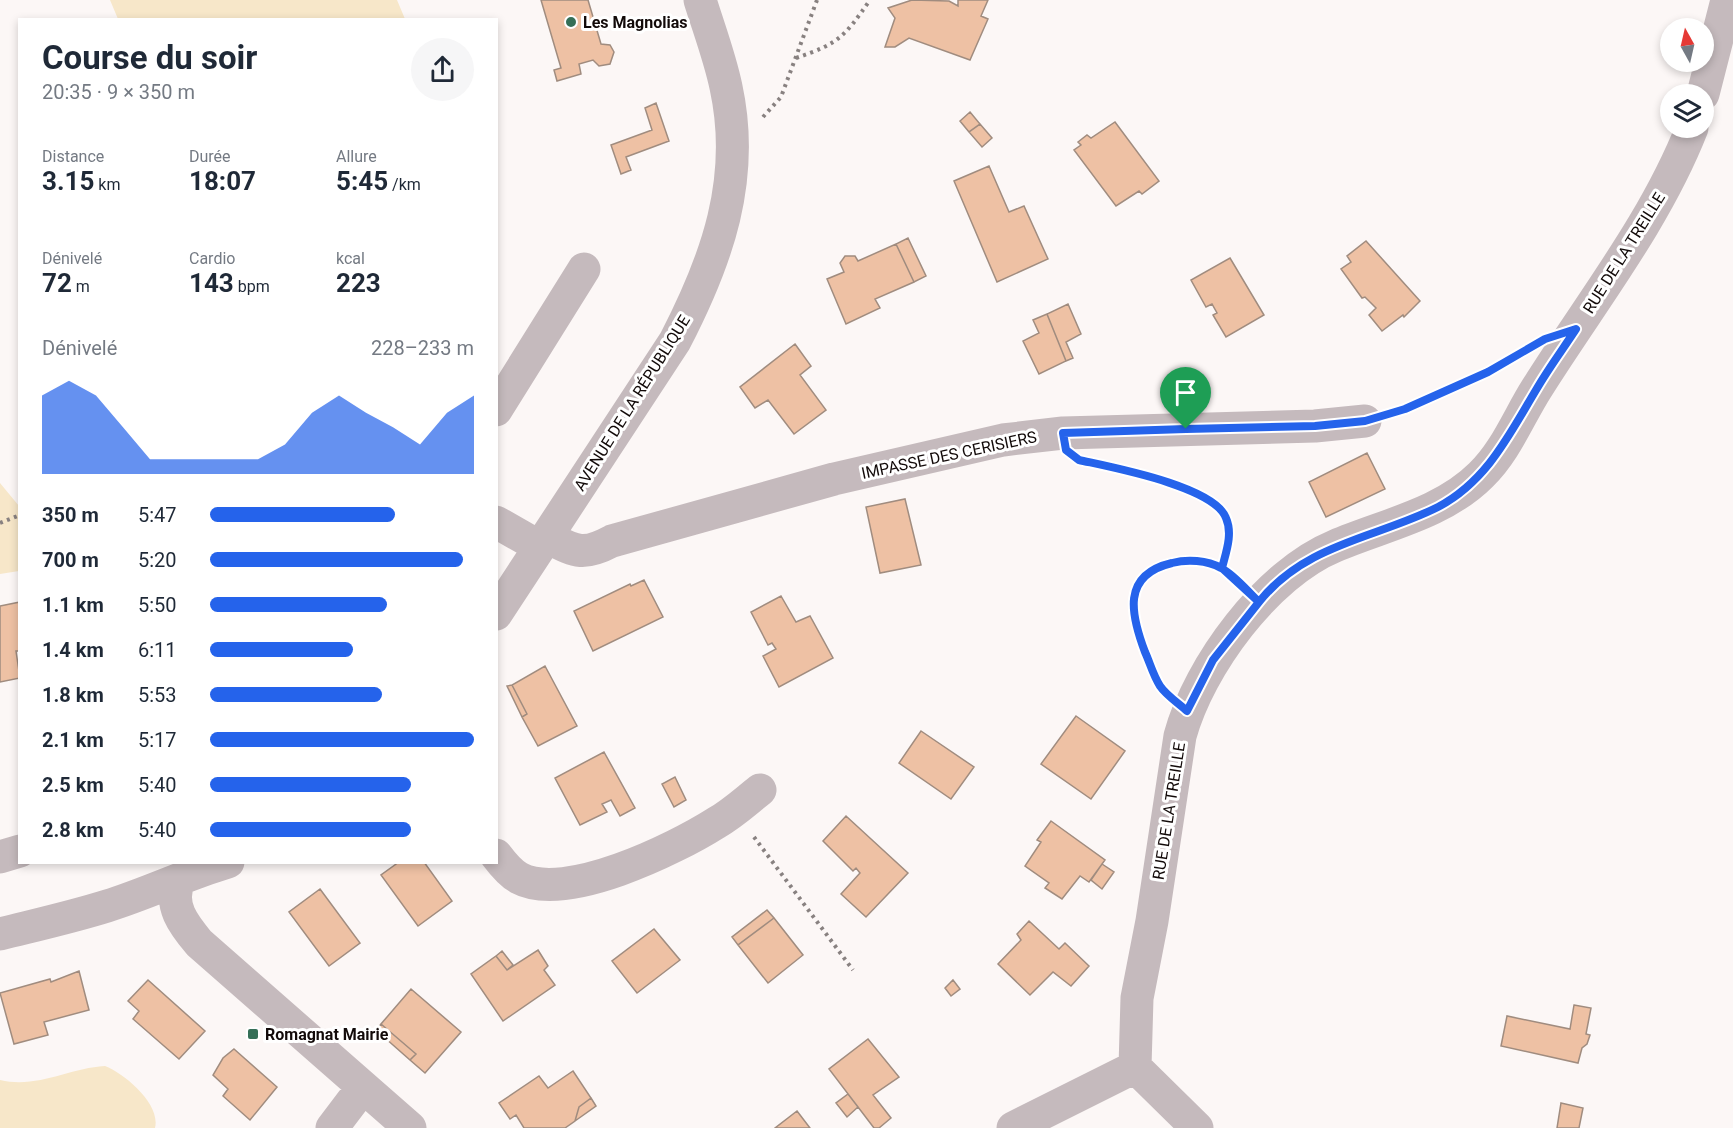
<!DOCTYPE html>
<html lang="fr">
<meta charset="utf-8">
<style>
body{margin:0;font-family:Roboto,sans-serif;background:#f6f6f7;color:#1f2937;height:100vh;display:flex;flex-direction:column;font-size:22px;white-space:nowrap}
*{box-sizing:border-box;margin:0}
p{font-size:20px;color:#747a83}
.icon{flex:none;width:33px;height:33px;fill:none;stroke:currentColor;stroke-width:2;stroke-linecap:round;stroke-linejoin:round}
.map{position:relative;flex:1;overflow:hidden}
.panel{position:absolute;left:18px;top:18px;width:480px;height:846px;display:flex;flex-direction:column;background:#fff;border-radius:0px;box-shadow:0 3px 9px #0003}
.panel>*{flex:none}
.needle{width:39px;rotate:352deg}
.buttons{position:absolute;left:1660px;top:18px;display:grid;gap:12px}
.buttons a{display:grid;place-items:center;width:54px;height:54px;border-radius:50%;background:#fff;box-shadow:0 3px 9px #0003;font-size:30px}
.pin{position:absolute;display:grid;place-items:center;width:51px;height:51px;color:#fff;margin:-62px -26px;border-radius:50% 50% 50% 0;rotate:-45deg;box-shadow:0 0 6px #0007}
.pin .icon{rotate:45deg}
.round{display:grid;place-items:center;flex:none;width:63px;height:63px;border-radius:32px;background:#f6f6f7}
.overview{display:flex;align-items:center;justify-content:space-between;height:102px;padding:0 24px}
h1{font-size:33px;font-weight:700;line-height:45px}
.figures{display:grid;grid-template-columns:repeat(3,1fr);gap:9px;height:102px;padding:6px 24px}
.figures div{display:grid;align-content:center}
.figures b{font-size:26px;font-weight:700}
.figures small{font-size:16px;font-weight:400}
.figures p{font-size:16px}
.chart{height:168px;padding:12px 24px}
.chart p{display:flex;justify-content:space-between}
.chart svg{width:100%;height:108px;margin-top:6px;fill:#2563eb;opacity:.7}
ul{padding:0 24px;list-style:none;font-size:20px}
li{display:grid;grid-template-columns:96px 72px 1fr;align-items:center;height:45px}
li i{height:15px;border-radius:8px;background:#2563eb}
.map>svg:first-child{display:block}
.green{fill:#f7e7c9}
.building{fill:#eec1a4;stroke:#a08c7f;stroke-width:1.5}
.lines{fill:none;stroke-linecap:round;stroke-linejoin:round}
.path{stroke:#888180;stroke-width:4;stroke-dasharray:3 4.5;stroke-linecap:butt}
.minor{stroke:#c5babd;stroke-width:33}
.route-casing{stroke:#fff;stroke-width:12}
.route{stroke:#2563eb;stroke-width:8}
.poi-dot{fill:#356f57;stroke:#fff;stroke-width:2}
.labels{text-anchor:middle;dominant-baseline:central;stroke-width:6;stroke-linejoin:round;paint-order:stroke}
.poi-label{font-size:16px;font-weight:bold;fill:#120a09;stroke:#fff;text-anchor:start}
.street-label{font-size:16px;fill:#120a09;stroke:#fff}
</style>
<div class="map">
<svg width="1733" height="1128" viewBox="0 0 1733 1128">
<rect width="100%" height="100%" fill="#fcf7f6"/>
<path class="green" d="M110,0h287l8,19h-287z
M0,483l19,23v65l-19,3z
M105,1066c20,8 56,38 50,62h-155v-48c37,9 69,-12 105,-14z"/>
<path class="building" d="M541,0h47l13,44 9,1 4,7 -4,12 -11,2 -6,-6 -14,4 2,10 -24,7 -3,-11 7,-2z
M912,0l37,1 9,5v-6h30l-7,16 7,3 -18,41 -61,-22 -14,9h-10l10,-29 -7,-10z
M656,103l13,38 -43,16 5,13 -10,4 -10,-29 41,-15 -7,-22z
M970,112l10,12 -11,8 -9,-11z
M1115,122l44,59 -17,13 -3,-3 -23,15 -42,-56 7,-5 -3,-3 9,-7 4,3z
M980,124l12,14 -10,9 -13,-15z
M989,166l20,46 15,-6 24,53 -51,23 -43,-101z
M908,238l18,38 -12,6 -18,-38z
M1366,241l54,60 -16,16 -1,-2 -21,16 -13,-16 7,-7 -11,-11 -3,1 -21,-29 10,-7 -4,-6z
M896,244l18,38 -39,17 5,9 -34,16 -19,-45 17,-7 -4,-9 5,-7h10l3,5z
M1230,258l34,57 -38,22 -13,-22 4,-2 -5,-9 -6,3 -15,-27z
M1068,304l13,30 -15,8 7,16 -7,3 -19,-47z
M1047,314l19,47 -27,13 -16,-33 16,-8 -6,-13z
M795,344l16,22 -11,9 26,35 -32,24 -26,-34 -13,8 -15,-21z
M1367,453l18,36 -59,28 -17,-35z
M905,499l16,66 -41,8 -14,-66z
M644,580l19,37 -70,34 -19,-40 56,-27 1,2z
M781,596l15,26 14,-6 23,42 -54,29 -16,-31 13,-7 -4,-6 -4,2 -17,-33z
M20,602v49h-4l4,27 -20,4v-76z
M545,666l32,60 -39,20 -16,-29 5,-3 -15,-29z
M512,685l15,29 -5,3 -15,-31z
M1076,716l49,35 -34,48 -50,-35z
M921,731l53,36 -23,32 -52,-36z
M604,752l31,56 -15,8 -9,-16 -9,4 5,8 -27,13 -25,-47z
M675,777l11,23 -12,7 -12,-23z
M846,816l62,57 -42,44 -25,-23 19,-21 -4,-5 -3,3 -30,-30z
M1051,821l54,39 -16,22 -9,-6 -18,23 -17,-11 4,-5 -24,-17 16,-24 -4,-2z
M399,862h25l28,39 -34,25 -37,-51z
M1102,864l12,8 -12,17 -11,-9z
M320,889l40,54 -31,23 -40,-54z
M767,910l7,8 -36,27 -6,-8z
M774,918l29,37 -35,28 -30,-38z
M1029,921l30,28 6,-6 24,23 -18,20 -18,-14 -23,23 -32,-31 23,-24 -4,-6z
M654,929l26,31 -43,33 -25,-32z
M538,950l10,16 -4,4 11,15 -52,36 -32,-47 25,-18 11,14z
M502,951l11,14 -6,5 -11,-14z
M79,971l10,39 -45,12 4,13 -34,9 -14,-51 50,-14 1,3z
M148,980l57,51 -26,28 -46,-40 6,-8 -11,-10z
M953,980l7,9 -9,7 -6,-8z
M411,989l50,43 -36,41 -15,-13 6,-6 -35,-30z
M1574,1005l17,3 -5,26 4,1 -3,9 -5,4 -4,15 -77,-17 6,-30 63,13z
M381,1024l35,30 -6,6 -34,-30z
M868,1039l31,38 -26,18 18,23 -12,10h-5l-45,-59z
M234,1049l43,38 -27,33 -27,-24 5,-7 -15,-14 10,-17z
M573,1071l18,27 -12,9 -4,14 -10,7h-41l-8,-13 -6,4 -11,-16 40,-27 9,12z
M848,1094l10,13 -11,10 -11,-14z
M591,1098l5,8 -21,15 4,-14z
M1561,1103l22,5 -4,20h-22z
M797,1111l13,17h-35z"/>
<g class="lines">
<path class="path" d="M796,58c44,-15 48,-21 74,-58
M763,117l18,-20 36,-97
M1395,412l93,-40 30,-18
M1107,467c28,5 107,23 119,50 7,16 0,36 -3,51
M0,523l20,-8
M1164,690c-9,-9 -14,-25 -18,-37 -7,-17 -20,-43 -12,-62 2,-6 11,-13 16,-17 29,-21 61,-17 87,7
M754,837l99,133"/>
<path class="minor" d="M1703,94l24,-94
M496,410l88,-141
M496,522l44,25
M547,537c28,14 35,20 65,4l222,-62 169,-39 60,-7 252,-7 50,-5
M496,614l179,-273c42,-81 71,-162 51,-254 -6,-29 -17,-58 -26,-87
M496,855c6,8 14,18 23,23 46,25 156,-29 197,-55 16,-9 30,-22 44,-33
M0,857l20,-6
M179,881c-11,24 5,44 20,62l211,185
M0,934c36,-9 72,-17 107,-28 42,-13 80,-32 121,-44
M1135,1067l62,61
M332,1128l31,-41
M1013,1128l122,-61 2,-69 15,-77 28,-185c19,-70 87,-162 155,-190 49,-21 107,-32 146,-71 25,-24 38,-59 56,-87 54,-86 118,-166 155,-260"/>
</g>
<g class="lines">
<defs>
<path id="route" d="M1186,429l-123,4 3,17 13,10c31,7 135,26 147,58 7,16 0,34 -4,50l37,34 -46,58 -26,51c-9,-8 -21,-16 -27,-25 -7,-11 -10,-23 -15,-34 -14,-37 -24,-77 27,-89 15,-4 35,-3 49,5 14,7 27,24 38,34 47,-59 118,-64 179,-95 49,-26 71,-72 98,-117 12,-21 27,-41 40,-61l-31,10 -57,33 -83,37 -40,12 -50,5 -129,3"/>
</defs>
<use href="#route" class="route-casing"/>
<use href="#route" class="route"/>
</g>
<g class="poi-dot">
<circle cx="571" cy="22" r="6"/>
<rect x="247" y="1028" width="12" height="12" rx="3"/>
</g>
<g class="labels">
<g class="poi-label">
<text x="583" y="22">Les Magnolias</text>
<text x="265" y="1034">Romagnat Mairie</text>
</g>
<g class="street-label">
<text transform="translate(1624 253) rotate(-58)">RUE DE LA TREILLE</text>
<text transform="translate(632 403) rotate(-58)">AVENUE DE LA RÉPUBLIQUE</text>
<text transform="translate(949 455) rotate(-12)">IMPASSE DES CERISIERS</text>
<text transform="translate(1169 811) rotate(-81)">RUE DE LA TREILLE</text>
</g>
</g>
</svg>
<div class="buttons">
<a><svg class="needle" viewBox="-14 -14 28 28"><path d="M0-13l5 13h-10z" fill="#e53935"/><path d="M0 13l5-13h-10z" fill="#747a83"/></svg></a>
<a><svg class="icon" aria-label="layers" viewBox="0 0 24 24"><path d="M12 4l9 5-9 5-9-5zM3 14l9 5 9-5"/></svg></a>
</div>
<div class="pin" style="left:1186px;top:429px;background:#1e9e55"><svg class="icon" aria-label="arrive" viewBox="0 0 24 24"><path d="M6 21V4h12l-3 4 3 4H6"/></svg></div>
<section class="panel">
<div class="overview"><div><h1>Course du soir</h1><p>20:35 · 9 × 350 m</p></div><a class="round"><svg class="icon" aria-label="share" viewBox="0 0 24 24"><path d="M12 15V3M7 8l5-5 5 5M5 13v7h14v-7"/></svg></a></div>
<div class="figures">
<div><p>Distance</p><b>3.15<small> km</small></b></div>
<div><p>Durée</p><b>18:07</b></div>
<div><p>Allure</p><b>5:45<small> /km</small></b></div>
</div>
<div class="figures">
<div><p>Dénivelé</p><b>72<small> m</small></b></div>
<div><p>Cardio</p><b>143<small> bpm</small></b></div>
<div><p>kcal</p><b>223</b></div>
</div>
<div class="chart"><p><span>Dénivelé</span>228–233 m</p>
<svg viewBox="0 0 160 44" preserveAspectRatio="none"><path d="M0 44V12L10 6L20 12L30 25L40 38L50 38L60 38L70 38L80 38L90 32L100 19L110 12L120 19L130 25L140 32L150 19L160 12V44z"/></svg>
</div>
<ul>
<li><b>350 m</b>5:47<i style="width:70%"></i></li>
<li><b>700 m</b>5:20<i style="width:96%"></i></li>
<li><b>1.1 km</b>5:50<i style="width:67%"></i></li>
<li><b>1.4 km</b>6:11<i style="width:54%"></i></li>
<li><b>1.8 km</b>5:53<i style="width:65%"></i></li>
<li><b>2.1 km</b>5:17<i style="width:100%"></i></li>
<li><b>2.5 km</b>5:40<i style="width:76%"></i></li>
<li><b>2.8 km</b>5:40<i style="width:76%"></i></li>
</ul>
</section>
</div>
